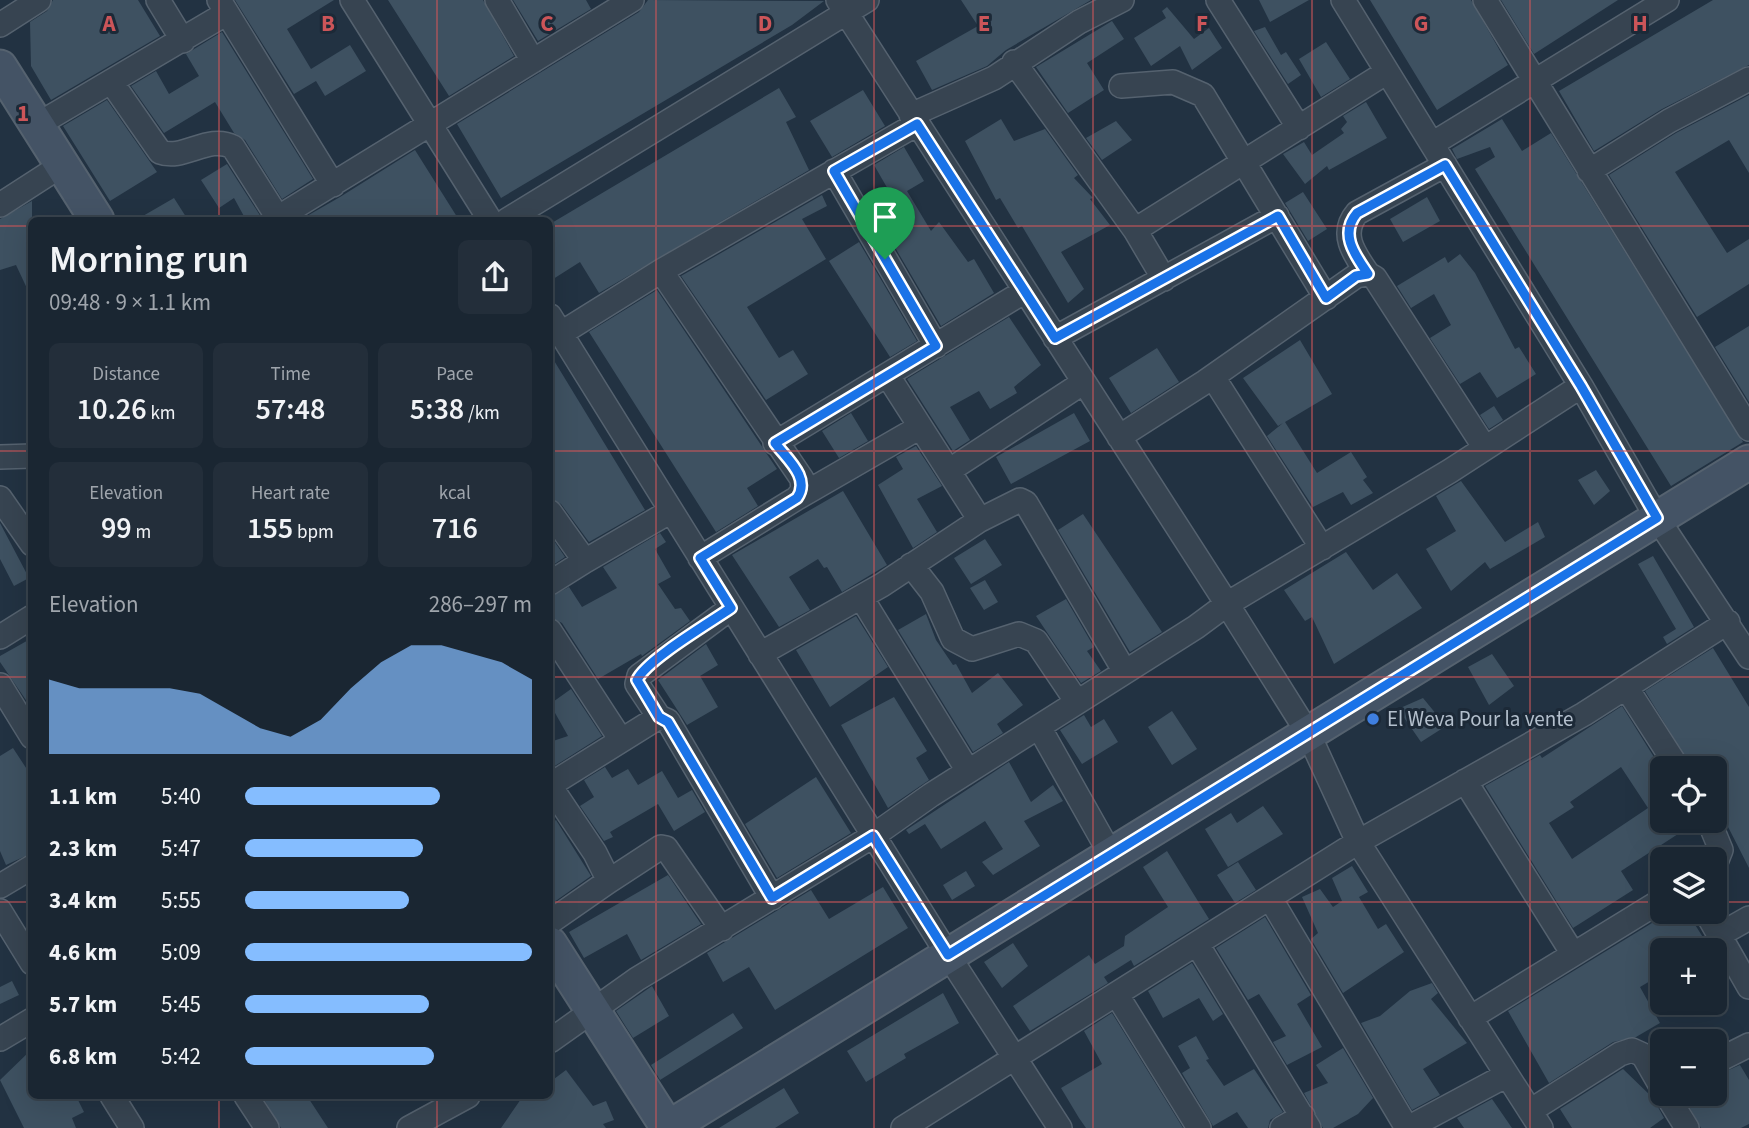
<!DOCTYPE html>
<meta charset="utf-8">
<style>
body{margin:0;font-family:"Source Sans 3",sans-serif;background:#232e3a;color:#f1f3f6;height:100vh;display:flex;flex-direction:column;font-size:26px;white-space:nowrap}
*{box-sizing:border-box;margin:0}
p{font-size:23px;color:#9fa5ac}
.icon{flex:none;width:38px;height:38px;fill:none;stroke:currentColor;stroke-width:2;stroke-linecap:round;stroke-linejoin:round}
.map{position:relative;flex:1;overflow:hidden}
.sheet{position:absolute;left:28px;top:217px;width:525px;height:882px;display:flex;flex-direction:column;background:#1a2632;border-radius:10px;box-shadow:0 7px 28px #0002,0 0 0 2px #38434d}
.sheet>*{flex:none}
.buttons{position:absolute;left:1650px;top:756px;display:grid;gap:14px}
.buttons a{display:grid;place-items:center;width:77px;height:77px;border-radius:10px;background:#1a2632;box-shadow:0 7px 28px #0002,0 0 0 2px #38434d;font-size:35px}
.pin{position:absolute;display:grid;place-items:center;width:60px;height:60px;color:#fff;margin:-72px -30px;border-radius:50% 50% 50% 0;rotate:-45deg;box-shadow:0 0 7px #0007}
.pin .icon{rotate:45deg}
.round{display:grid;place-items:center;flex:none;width:74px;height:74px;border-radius:10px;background:#232e3a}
.overview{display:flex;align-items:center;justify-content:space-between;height:119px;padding:0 21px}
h1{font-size:38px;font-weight:600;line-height:52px}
.metrics{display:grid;grid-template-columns:repeat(3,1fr);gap:10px;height:119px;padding:7px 21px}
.metrics div{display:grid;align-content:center;border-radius:10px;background:#232e3a;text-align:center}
.metrics b{font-size:30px;font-weight:600}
.metrics small{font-size:19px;font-weight:400}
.metrics p{font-size:19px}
.chart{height:196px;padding:14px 21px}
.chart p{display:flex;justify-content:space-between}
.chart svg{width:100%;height:126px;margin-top:7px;fill:#85bdff;opacity:.7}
ul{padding:0 21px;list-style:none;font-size:23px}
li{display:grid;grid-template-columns:112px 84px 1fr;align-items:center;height:52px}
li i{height:18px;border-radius:9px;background:#85bdff}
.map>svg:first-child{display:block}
.building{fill:#3e5161;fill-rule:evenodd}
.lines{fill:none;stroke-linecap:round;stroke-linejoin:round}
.street-casing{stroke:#55626f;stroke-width:26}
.secondary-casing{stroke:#55626f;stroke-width:37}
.street{stroke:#374451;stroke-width:23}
.secondary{stroke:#445365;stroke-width:33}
.route-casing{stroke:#fff;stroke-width:14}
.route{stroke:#1a73e8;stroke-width:9}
.grid{fill:none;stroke:#cc5559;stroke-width:2;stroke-opacity:0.55}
.shop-dot{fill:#3f7fe0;stroke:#1c2937;stroke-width:2.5}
.labels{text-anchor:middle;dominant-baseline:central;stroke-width:6;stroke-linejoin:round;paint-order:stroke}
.poi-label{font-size:21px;fill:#b3bfcc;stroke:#1c2937;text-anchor:start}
.grid-label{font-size:23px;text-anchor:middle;font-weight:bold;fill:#cc5559;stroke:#1c2937;stroke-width:6;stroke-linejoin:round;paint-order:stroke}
</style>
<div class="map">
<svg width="1749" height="1128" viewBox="0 0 1749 1128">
<rect width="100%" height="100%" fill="#223242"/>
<path class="building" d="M53,0h85l22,36 -109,64 -20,-34 -1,-44 17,-11z
M235,0h99l-47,29 24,40 39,-24 16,26 -41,25 -9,-15 -22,13z
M388,0h95l31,56 -65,40z
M513,0h73l5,9 -53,32z
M648,0l176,1 -32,24 -291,173 -44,-74 182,-112z
M961,0h130l-85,50 -19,16 -55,24 -16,-29 62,-35z
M1259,0h50l-39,22z
M1370,0h101l37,65 -71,45z
M1501,0h117l-84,54z
M1713,0h36v65l-87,44 -68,42 -35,-60z
M1167,7l27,32 15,-11 13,20 -30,22 -12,-24 -29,20 -17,-28 32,-20 -4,-7z
M1112,21l12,18 -37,24 17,27 -36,23 -32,-46z
M1265,27l16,28 5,-3 15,23 -13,9 -34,-53z
M222,32l91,147 -31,20 -37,-59 -11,-7 -19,-31 -51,31 -33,-47 25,-15 13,23 30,-18 -13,-22z
M1326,42l24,37 -29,18 -22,-38z
M779,88l17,29 -10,5 23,48 -210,123 -19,-31 -30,19v-57z
M863,90l22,36 -53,31 -22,-36z
M1749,95v78l-20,-33 -54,32 52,81 22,-14v45l-52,33 -88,-142 67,-42z
M107,100l50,72 -47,29 -47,-75z
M1366,102l21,36 -58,32 -2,-4 -22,18 -22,-30 21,-12 8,13 32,-22 -3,-4 6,-7 -4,-6z
M1001,119l13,22 31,-12 33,46 -4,3 19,20 -3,1 20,26 -49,27 23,37 -16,14 -46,-77 -4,2 -18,-30 -4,2 -31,-59z
M1502,119l20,32 29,-18 192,309 -72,44 -196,-317 20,-12 -5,-10 -33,12 -5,-10z
M1116,121l16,19 -30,20 -16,-22z
M904,147l20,34 -17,10 24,40 8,-9 29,40 6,-3 20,34 -53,33 -72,-123 20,-12 -15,-26z
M415,150l44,70h-159l40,-23z
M227,164l34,53 -1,3h-14l-12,-22 -15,10 -18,-28z
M1303,192l24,37 -19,12 -23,-38z
M822,195l5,11 -25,13 24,40 -79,48 32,51 14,-8 15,24 -42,26 -85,-124z
M1427,197l13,24 -37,21 -13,-23z
M174,198l14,22h-52z
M32,201v98l-16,-34 -16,5v-51z
M859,242l58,99 -27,16 -61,-96z
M1460,254l15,19 40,76 4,-2 17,27 -39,24 -17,-26 -20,12 -30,-46 21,-13 -17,-31 -23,14 -14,-22 48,-29 3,6z
M657,290l120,179 -30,19 11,18 -42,26 -127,-200z
M1009,317l32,48 -27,22 3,6 -27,16 -11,-18 -29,16 20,33 -17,11 -46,-72z
M1749,326v76l-34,-55z
M1300,340l32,54 -47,28 32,51 34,-21 16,25 -4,3 10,13 -22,12 -8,-13 -30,15 -46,-71 16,-13 -5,3 -35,-48z
M1157,348l22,34 -48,31 -22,-35z
M550,354l95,156 -56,32 -28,-38 -11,-6z
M1494,406l9,14 -14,9 -9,-14z
M851,413l17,28 -29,17 -17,-27z
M1074,413l16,28 -79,43 -15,-27z
M916,446l26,40 -25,13 20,33 -24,16 -35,-63 25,-16 -7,-12z
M1596,470l14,21 -16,14 -16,-25z
M1461,481l44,61 33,-20 7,15 -55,32 -5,-7 -34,29 -25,-42 30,-18 -20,-35z
M843,491l44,74 -45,27 -15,-25 -3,1 -6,-9 -29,18 21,33 -31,17 -47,-72z
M1083,514l79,118 -32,20 -72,-122z
M0,523l29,55 -15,8 -14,-27z
M660,533l6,9 -11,7 16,28 -13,7 17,25 6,-1 9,13 -48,35 -1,-2 -43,25 -36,-56 -12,-6v-20l19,-10 13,20 35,-19 -14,-21z
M550,535l15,22 -15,10z
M985,539l17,26 -31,19 -17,-26z
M1346,552l27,38 24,-17 25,35 -88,56 -22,-47 -7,4 -21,-31z
M1653,556l41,71 -27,17 -4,-7 13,-8 -38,-65z
M985,580l13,22 -14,8 -14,-22z
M1066,599l28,48 -7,4 14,20 -20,12 -45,-67z
M926,614l10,26 17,25 3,-1 16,29 26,-20 25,32 -26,19 6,9 -30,19 -75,-122z
M856,616l32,51 -58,40 -34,-57z
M32,638v71l-32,-47v-6z
M706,644l12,21 -18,11 18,31 -31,18 -29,-45z
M1713,648l36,59v161l-27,-53 -7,-6v-41h-23l-47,-77z
M1492,654l22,32 -25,19 -21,-38z
M571,689l31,47 -52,33v-27l18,-6 -18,-32z
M894,697l33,54 -11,7 13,22 -41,28 -47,-83z
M1423,698l23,28 -25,16 -23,-33z
M1622,706l40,64v51l33,2 -74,48 12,19 -60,38 -88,-142 55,-31 2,3zM1621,767l27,41 -76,51 -23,-36 25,-16 -4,-5z
M1172,711l25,38 -25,16 -24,-38z
M1084,715l7,12 13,-8 14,23 -36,22 -22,-34z
M13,748l19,29v76l-26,12 -6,-14v-95z
M1009,762l22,40 22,-17 10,16 -39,20 16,25 -47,29 -11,-13 21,-13 -18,-28 -44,28 -16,-25 -16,10 -3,-4z
M605,767l7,11 16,-9 10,16 24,-14 16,27 14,-8 13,22 -31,19 -16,-27 -48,28 3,5 -9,4 -24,-35 14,-9 -10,-17z
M816,777l35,56 -74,45 -32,-54z
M1263,806l20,28 -55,33 -23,-38 26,-16 6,10z
M556,820l35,56 -41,29v-81z
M1167,851l42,68 -75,47 -3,-6 -27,17 4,6 -78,48 -17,-25 76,-51 6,9 29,-18 1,-10 43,-29 -25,-40z
M1238,862l18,28 -21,13 -18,-28z
M1352,866l16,26 -9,5 19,32 8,-5 18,28 -61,41 -32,-54 7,-6 -16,-36 18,-8 13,18 9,-6 -10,-23z
M966,871l9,15 -23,14 -9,-15z
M668,875l33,49 -60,36 -14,-26 -43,24 -15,-26z
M883,887l25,41 -133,82 -26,-43 -26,15 -16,-29 104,-63 18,29z
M1670,912h17l24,38h-49v24l-22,13 20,36 -24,14 -23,5 -64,41 -41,-72z
M1265,917l46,78 -14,9 25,43 -35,18 -14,-23 13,-6 -27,-42 -11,6 -32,-52z
M1013,943l15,23 -26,22 -18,-26z
M1192,963l31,51 -10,7 -14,-23 -36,20 -15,-27z
M12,981l7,14 -19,9v-17z
M1432,983l6,10 -7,6 36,44 -44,26 17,26 -28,15 -51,-87 19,-7 30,-25z
M652,986l17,30 -36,22 -17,-27z
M943,993l16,30 -55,31 2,4 -40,24 -19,-31z
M733,1013l10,15 -83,52 -9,-15z
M1112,1013l71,115h-97l-7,-10 -18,-30 41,-24 -18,-33z
M1196,1036l13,23 -3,1 18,26 30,-17 29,43 -13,8 -2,8h-20l-11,-16 -24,14 -31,-53 8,-5 -12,-22z
M1343,1048l30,50 -15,16 -25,14h-10l-19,-35 24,-10 -12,-18z
M32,1049v47h44l8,16 -12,6 4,10h-52l-24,-48z
M1740,1065l9,15v44l-8,4h-40l-19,-34h33v-18z
M1623,1069l30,29 11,20 -14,10h-78l-12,-19z
M566,1070l27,36 13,-5 8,19 -11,4 3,4h-105l22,-32h27v-14z
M784,1088l15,25 -24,15h-56z
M262,1096h45l21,32h-47z
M1492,1099l20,29h-48l-7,-10z"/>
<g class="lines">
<defs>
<path id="street" d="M158,0l25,41
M219,0l114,185
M352,0l138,220
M497,0l36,61
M838,0l389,604 81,129 50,109 183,286
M1218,0l81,128
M1343,0l238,386 76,132 92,139
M1485,0l264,429
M0,25l39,-25
M1014,62l121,168 29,49
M112,83l48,69c24,9 48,-18 73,-5l45,71
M1121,86l52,-4 30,13 123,203
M911,115l83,-37 85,-56 43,-22
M37,125l190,-112
M1432,144l235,-144
M834,171l102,175
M1589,171l80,-50 80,-42
M0,205l62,-40
M274,220l358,-220
M507,220l360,-220
M1135,230l252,-158
M661,271l141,208 1,11 -6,8 -97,60
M1368,274c-13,-19 -29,-40 -11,-61l88,-48
M550,316l398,639 112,173
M560,334l101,-63 256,-147
M1055,338l222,-122
M888,376l92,144 40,-20 6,3 99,169
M1213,377l109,171
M1119,437l86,-55 151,-106 12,-2 7,4 110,170
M775,443l250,-152
M0,457l32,-1
M950,470l134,-88
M0,498l32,46
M797,498l123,-71
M550,512l35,49 86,-50
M911,565l21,27 21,47 19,10 47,-15 17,7 41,61
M550,583l35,-22
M861,597l107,174
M550,631l71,109
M0,637l32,-20
M760,654l122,-69 98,-65
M0,685l32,52
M1626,687l52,81
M659,717l9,4 104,177
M1039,727l72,128
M1465,781l108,173
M550,785l109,-68 -22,-33 2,-8 92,-68
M550,786l45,67 14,28 52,-34 5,1 56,81
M1709,821l12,29 -6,15
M0,886l32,-19
M1270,898l137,230
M0,911l32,52
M1706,912l43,75
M550,922l59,-41
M1719,935l30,-17
M1197,944l112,184
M1117,995l82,133
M1470,1018l192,-118
M0,1039l32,-19
M550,1041l87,-62 236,-143 58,-41 265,-168 31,-23 223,-133 131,-85
M1715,1062l34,-17
M1666,1094l21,34
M112,1096l20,32
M246,1096l21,32
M1530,1111l90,-57 12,-4 11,5 19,33
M409,1128l59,-32
M903,1128l455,-286 226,-128 144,-92
M1282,1128l21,-12
M1408,1128l99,-53"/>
<path id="secondary" d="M0,67l97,153
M550,944l118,184
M668,1128l1081,-666"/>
</defs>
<use href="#street" class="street-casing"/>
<use href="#secondary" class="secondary-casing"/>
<use href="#street" class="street"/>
<use href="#secondary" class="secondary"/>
</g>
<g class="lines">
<defs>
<path id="route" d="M917,124l138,214 223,-122 48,82 30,-22 12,-2c-13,-19 -29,-40 -11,-61l88,-48 136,221 76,132 -709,437 -75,-119 -101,62 -104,-176 -9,-5 -22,-37c9,-20 74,-58 94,-72l-31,-50 97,-60c14,-20 -10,-39 -22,-55l161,-97 -102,-175z"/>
</defs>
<use href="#route" class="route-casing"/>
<use href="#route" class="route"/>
</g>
<path class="grid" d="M219,0v220M437,0v220M656,0v1128M874,0v1128M1093,0v1128M1312,0v1128M1530,0v1128M0,226h32M550,226h1199M0,451h32M550,451h1199M0,677h32M550,677h1199M0,902h32M550,902h1112M1715,902h34M219,1096v32M437,1096v32"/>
<circle class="shop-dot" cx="1373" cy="719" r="7"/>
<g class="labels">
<g class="poi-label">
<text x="1387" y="719">El Weva Pour la vente</text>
</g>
</g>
<g class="grid-label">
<text x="109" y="31">A</text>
<text x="328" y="31">B</text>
<text x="547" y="31">C</text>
<text x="765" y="31">D</text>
<text x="984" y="31">E</text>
<text x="1202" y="31">F</text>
<text x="1421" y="31">G</text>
<text x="1640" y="31">H</text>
<text x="23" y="121">1</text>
</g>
</svg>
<div class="buttons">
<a><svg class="icon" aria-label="locate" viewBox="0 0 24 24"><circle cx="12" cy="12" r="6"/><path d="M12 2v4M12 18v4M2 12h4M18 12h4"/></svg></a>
<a><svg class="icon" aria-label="layers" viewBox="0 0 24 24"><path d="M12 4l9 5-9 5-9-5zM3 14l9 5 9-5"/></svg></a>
<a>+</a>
<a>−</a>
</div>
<div class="pin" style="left:885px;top:259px;background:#1e9e55"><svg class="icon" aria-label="arrive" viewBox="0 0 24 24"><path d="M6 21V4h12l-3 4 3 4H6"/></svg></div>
<section class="sheet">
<div class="overview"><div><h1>Morning run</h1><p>09:48 · 9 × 1.1 km</p></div><a class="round"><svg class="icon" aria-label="share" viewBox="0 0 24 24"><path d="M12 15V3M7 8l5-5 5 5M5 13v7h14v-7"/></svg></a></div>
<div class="metrics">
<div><p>Distance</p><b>10.26<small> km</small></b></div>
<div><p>Time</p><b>57:48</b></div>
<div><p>Pace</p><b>5:38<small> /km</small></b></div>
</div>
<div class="metrics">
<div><p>Elevation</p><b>99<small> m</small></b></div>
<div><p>Heart rate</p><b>155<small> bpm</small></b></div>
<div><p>kcal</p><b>716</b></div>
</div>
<div class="chart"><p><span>Elevation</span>286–297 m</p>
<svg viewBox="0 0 160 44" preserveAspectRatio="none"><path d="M0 44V18L10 21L20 21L30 21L40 21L50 23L60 29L70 35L80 38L90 32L100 21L110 12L120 6L130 6L140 9L150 12L160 18V44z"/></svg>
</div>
<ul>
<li><b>1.1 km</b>5:40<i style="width:68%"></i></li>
<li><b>2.3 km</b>5:47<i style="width:62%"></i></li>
<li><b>3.4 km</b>5:55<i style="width:57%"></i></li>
<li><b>4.6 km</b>5:09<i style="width:100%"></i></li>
<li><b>5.7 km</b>5:45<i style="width:64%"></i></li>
<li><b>6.8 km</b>5:42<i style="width:66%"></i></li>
</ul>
</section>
</div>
